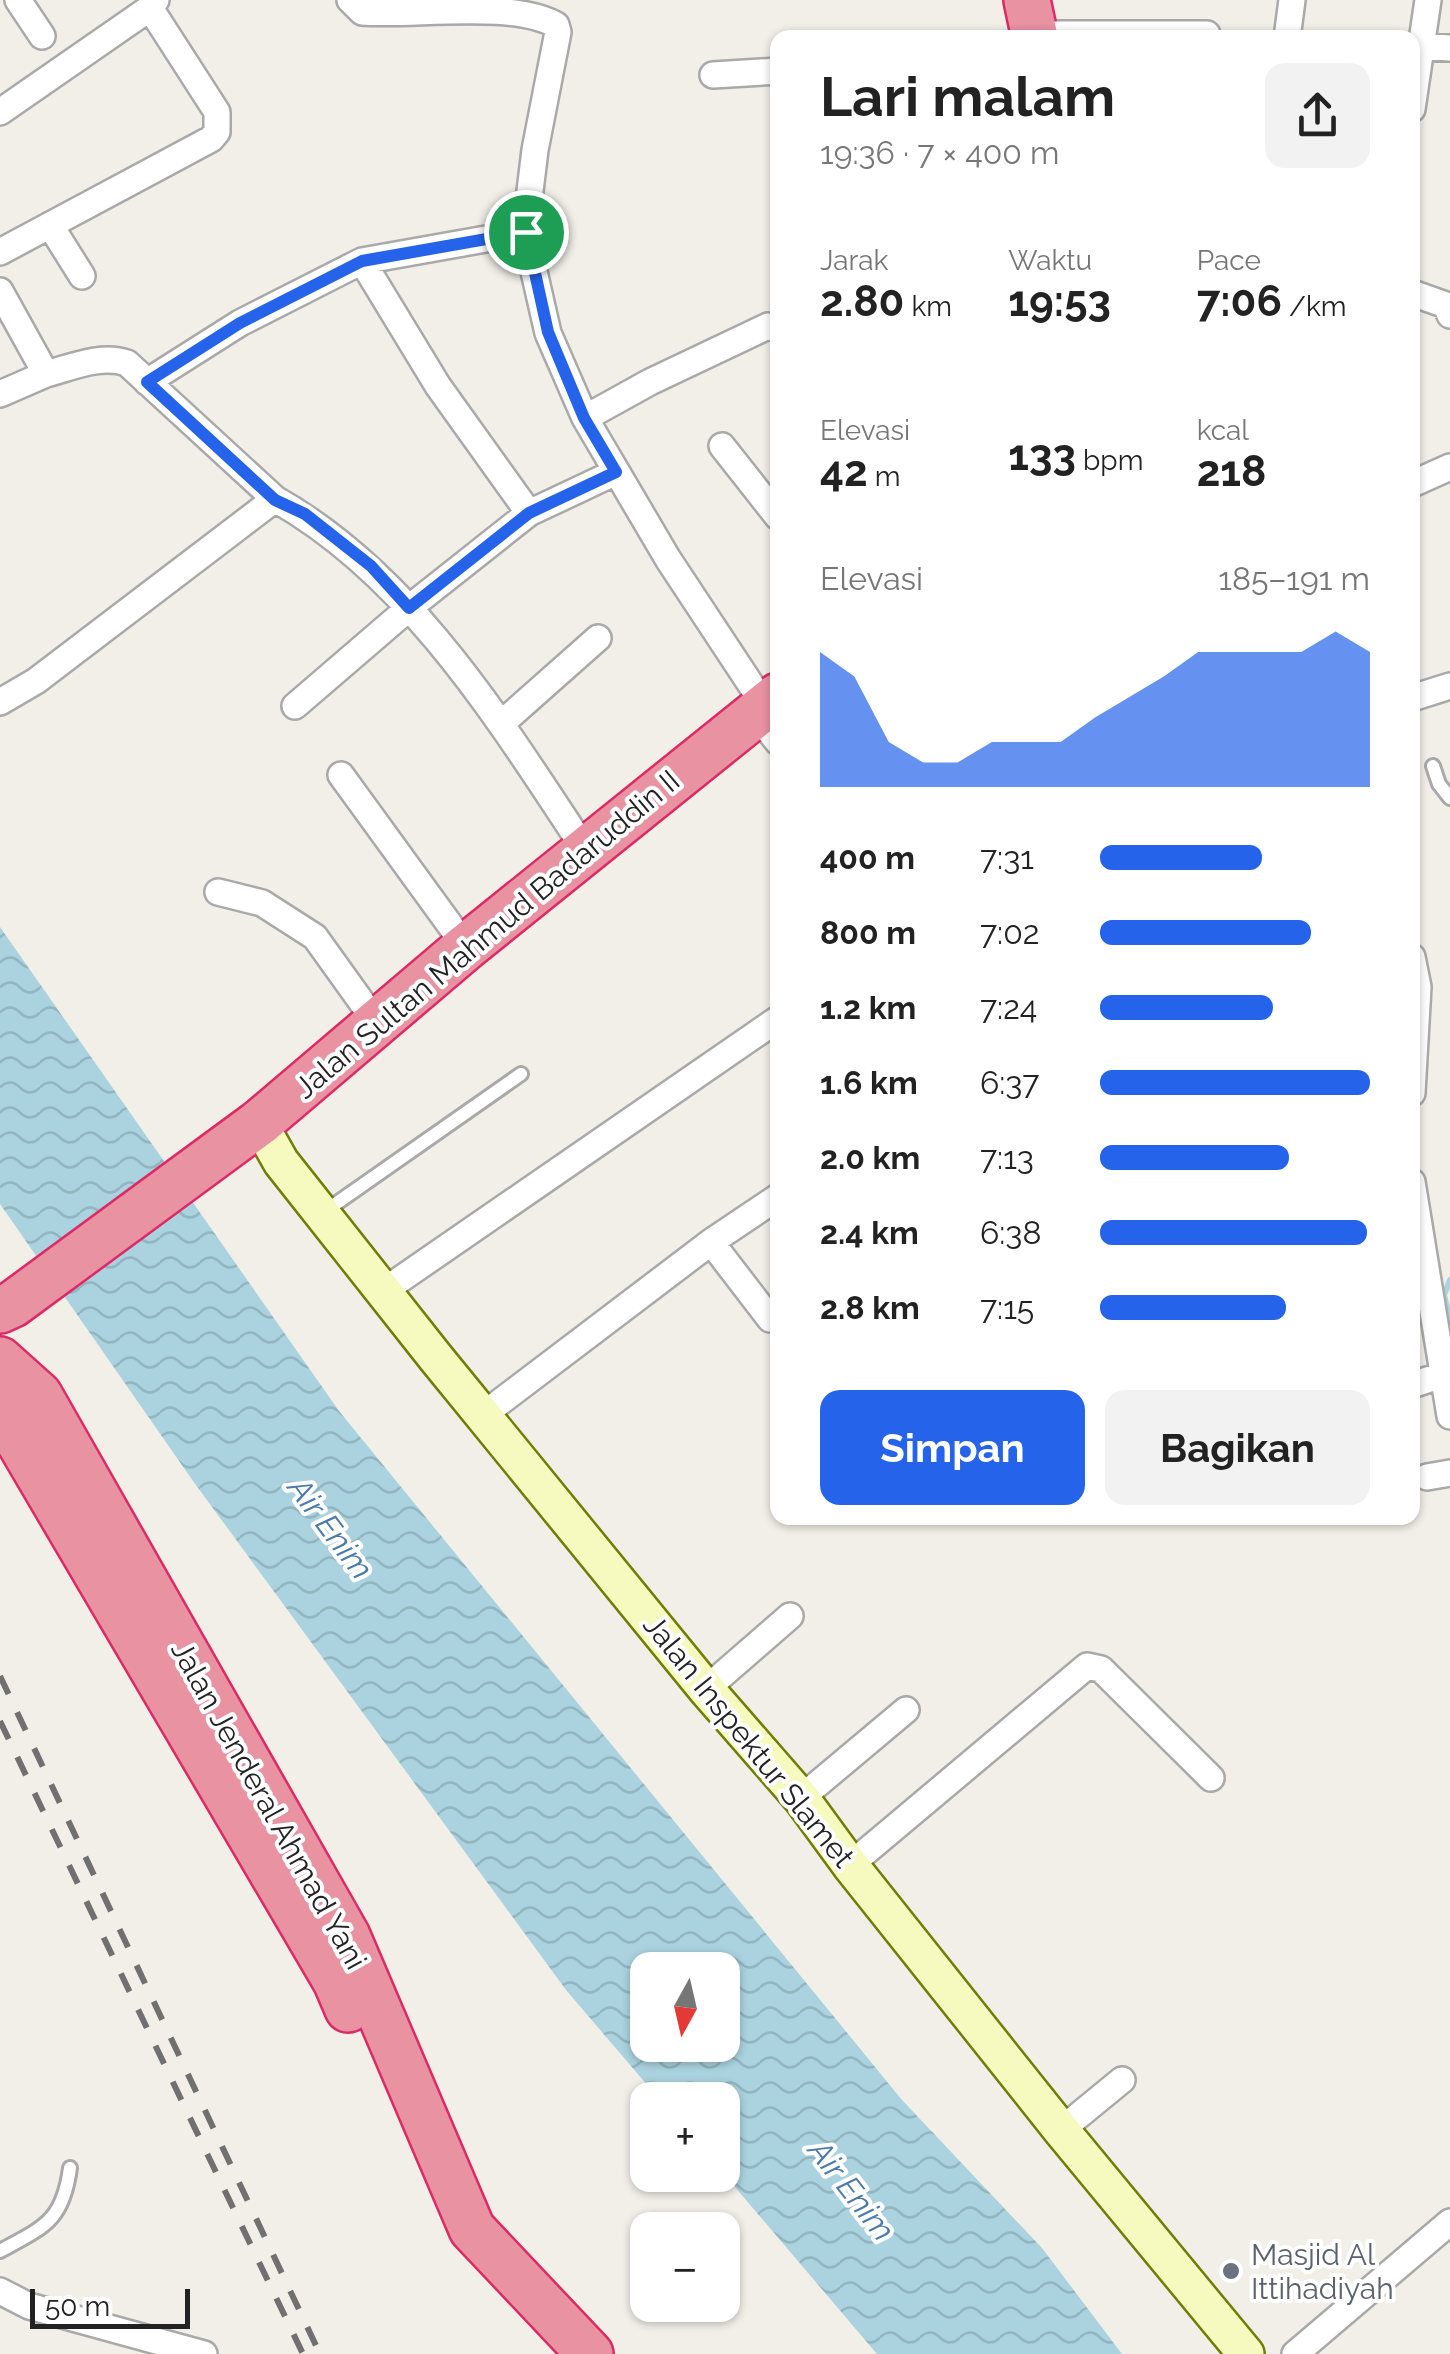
<!DOCTYPE html>
<html lang="id">
<meta charset="utf-8">
<style>
body{margin:0;font-family:Raleway,sans-serif;background:#f2f2f2;color:#222;height:100vh;display:flex;flex-direction:column;font-size:38px;white-space:nowrap}
*{box-sizing:border-box;margin:0}
p{font-size:32px;color:#767676}
.icon{flex:none;width:55px;height:55px;fill:none;stroke:currentColor;stroke-width:2;stroke-linecap:round;stroke-linejoin:round}
.map{position:relative;flex:1;overflow:hidden}
.drawer{position:absolute;left:770px;top:30px;width:650px;height:1495px;display:flex;flex-direction:column;background:#fff;border-radius:20px;box-shadow:0 2px 8px #0004}
.drawer>*{flex:none}
.needle{width:65px;rotate:188deg}
.controls{position:absolute;left:630px;top:1952px;display:grid;gap:20px}
.controls a{display:grid;place-items:center;width:110px;height:110px;border-radius:20px;background:#fff;box-shadow:0 2px 8px #0004;font-size:50px}
.scale{position:absolute;left:30px;bottom:25px;width:160px;box-sizing:border-box;padding-left:10px;border:5px solid #222;border-top:0;font-size:28px;line-height:35px;white-space:nowrap;color:#222;-webkit-text-stroke:8px #fff;paint-order:stroke}
.pin{position:absolute;display:grid;place-items:center;width:85px;height:85px;color:#fff;margin:-42px;border:5px solid #fff;border-radius:50%;box-shadow:0 2px 10px #0007}
.round{display:grid;place-items:center;flex:none;width:105px;height:105px;border-radius:20px;background:#f2f2f2}
.headline{display:flex;align-items:center;justify-content:space-between;height:170px;padding:0 50px}
h1{font-size:55px;font-weight:700;line-height:75px}
.figures{display:grid;grid-template-columns:repeat(3,1fr);gap:15px;height:170px;padding:10px 50px}
.figures div{display:grid;align-content:center}
.figures b{font-size:42px;font-weight:700}
.figures small{font-size:28px;font-weight:400}
.figures p{font-size:28px}
.chart{height:280px;padding:20px 50px}
.chart p{display:flex;justify-content:space-between}
.chart svg{width:100%;height:180px;margin-top:10px;fill:#2563eb;opacity:.7}
.primary-button{display:flex;gap:20px;margin-top:auto;padding:20px 50px}
.primary-button a{flex:1;height:115px;border-radius:20px;background:#2563eb;color:#fff;font-size:40px;font-weight:700;line-height:115px;text-align:center}
.primary-button a+a{background:#f2f2f2;color:#222}
ul{padding:0 50px;list-style:none;font-size:32px}
li{display:grid;grid-template-columns:160px 120px 1fr;align-items:center;height:75px}
li i{height:25px;border-radius:12px;background:#2563eb}
.map>svg:first-child{display:block}
.water{fill:url(#water-waves);fill-rule:evenodd}
.lines{fill:none;stroke-linecap:round;stroke-linejoin:round}
.stream{stroke:#aad3df;stroke-width:6}
.lane-casing{stroke:#a9a9a9;stroke-width:18}
.street-casing{stroke:#a9a9a9;stroke-width:30}
.secondary-casing{stroke:#707d05;stroke-width:40}
.highway-casing{stroke:#dc2a67;stroke-width:50}
.lane{stroke:#fff;stroke-width:12}
.street{stroke:#fff;stroke-width:25}
.secondary{stroke:#f7fabf;stroke-width:35}
.highway{stroke:#e892a2;stroke-width:45}
.rail{stroke:#707070;stroke-width:6;stroke-dasharray:20 20;stroke-linecap:butt}
.route-casing{stroke:#fff;stroke-width:20}
.route{stroke:#2563eb;stroke-width:12}
.worship-dot{fill:#6b7280;stroke:#fff;stroke-width:4}
.labels{text-anchor:middle;dominant-baseline:central;stroke-width:8;stroke-linejoin:round;paint-order:stroke}
.street-label{font-size:30px;fill:#222;stroke:#fff}
.worship-label{font-size:30px;fill:#5b616d;stroke:#fff;text-anchor:start}
.water-label{font-size:32px;font-style:italic;fill:#4a7aab;stroke:#fff}
</style>
<div class="map">
<svg width="1450" height="2354" viewBox="0 0 1450 2354">
<defs>
<pattern id="water-waves" width="16" height="10" patternUnits="userSpaceOnUse" patternTransform="scale(2.5)"><rect width="16" height="10" fill="#aad3df"/><path d="M0 5q4-4 8 0t8 0" fill="none" stroke="#92b5bf"/></pattern>
</defs>
<rect width="100%" height="100%" fill="#f2efe9"/>
<path class="water" d="M0,927l339,484 563,689 140,148 80,106h-245l-154,-181 -1,-73h-62l-94,-110 -373,-509 -193,-277zM648,1970h74v75h-74z"/>
<g class="lines">
<path class="stream" d="M1450,1280l-6,15 6,26"/>
<defs>
<path id="lane" d="M1433,766l6,18 11,14
M324,1212l197,-138
M0,2251c44,-24 63,-30 70,-83"/>
<path id="street" d="M18,0l24,36
M1035,34h172
M1287,38l5,-38
M1419,46l31,2
M713,75l65,-4
M1412,109l16,-109
M0,112l150,-104 6,-8
M50,225l32,51
M525,232l23,101 37,85
M0,252l211,-113 6,-7v-20l-67,-104
M362,261l76,125 91,127
M0,291l46,83c26,-7 56,-20 81,-11l148,136c137,77 226,224 311,352
M1412,293l34,12 4,10
M147,382l93,-59 122,-62 163,-29 10,-82 23,-118 -2,-7c-43,-25 -143,-9 -194,-13l-12,-12
M0,394l46,-20
M722,446l56,71
M1412,484l38,-17
M1412,698l38,-12
M0,702l36,-21 239,-182
M295,706l114,-98 120,-95 87,-41
M765,706l-97,-147 -83,-141 65,-36 118,-56 10,2
M755,713l23,29
M501,724l97,-86
M341,775l125,172
M218,892l44,11 53,34 61,85
M1412,957l6,30 -6,106
M1412,1182l38,234
M711,1242l59,77
M385,1290l393,-271
M1412,1385l30,-10
M483,1415l228,-173 67,-45
M1427,1477l23,-4
M706,1689l84,-73
M801,1798l105,-88
M850,1865l237,-199 14,3 110,109
M1061,2130l61,-50
M0,2291l29,15 175,48
M1295,2354l155,-132"/>
<path id="secondary" d="M259,1123l22,39 155,196 270,331 95,109 49,67 211,265 185,224"/>
<path id="highway" d="M1027,0l8,38
M0,1310l13,-6 246,-181 207,-176 312,-251
M0,1360l39,35 308,541 125,293 118,125
M0,1409l336,572 12,28"/>
</defs>
<use href="#lane" class="lane-casing"/>
<use href="#street" class="street-casing"/>
<use href="#secondary" class="secondary-casing"/>
<use href="#highway" class="highway-casing"/>
<use href="#lane" class="lane"/>
<use href="#street" class="street"/>
<use href="#secondary" class="secondary"/>
<use href="#highway" class="highway"/>
<path class="rail" d="M0,1676l320,678
M0,1721l303,633"/>
</g>
<g class="lines">
<defs>
<path id="route" d="M526,232l22,100 36,86 32,54 -87,41 -120,95 -38,-42 -66,-52 -30,-14 -128,-118 93,-59 122,-62z"/>
</defs>
<use href="#route" class="route-casing"/>
<use href="#route" class="route"/>
</g>
<circle class="worship-dot" cx="1231" cy="2271" r="10"/>
<g class="labels">
<g class="street-label">
<text transform="translate(487 934) rotate(-40)">Jalan Sultan Mahmud Badaruddin II</text>
<text transform="translate(749 1741) rotate(51)">Jalan Inspektur Slamet</text>
<text transform="translate(269 1805) rotate(61)">Jalan Jenderal Ahmad Yani</text>
</g>
<g class="worship-label">
<text x="1251" y="2254">Masjid Al<tspan x="1251" dy="34">Ittihadiyah</tspan></text>
</g>
<g class="water-label">
<text transform="translate(331 1528) rotate(53)">Air Enim</text>
<text transform="translate(852 2190) rotate(52)">Air Enim</text>
</g>
</g>
</svg>
<div class="controls">
<a><svg class="needle" viewBox="-14 -14 28 28"><path d="M0-13l5 13h-10z" fill="#e53935"/><path d="M0 13l5-13h-10z" fill="#767676"/></svg></a>
<a>+</a>
<a>−</a>
</div>
<div class="scale">50 m</div>
<div class="pin" style="left:526px;top:232px;background:#1e9e55"><svg class="icon" aria-label="arrive" viewBox="0 0 24 24"><path d="M6 21V4h12l-3 4 3 4H6"/></svg></div>
<section class="drawer">
<div class="headline"><div><h1>Lari malam</h1><p>19:36 · 7 × 400 m</p></div><a class="round"><svg class="icon" aria-label="share" viewBox="0 0 24 24"><path d="M12 15V3M7 8l5-5 5 5M5 13v7h14v-7"/></svg></a></div>
<div class="figures">
<div><p>Jarak</p><b>2.80<small> km</small></b></div>
<div><p>Waktu</p><b>19:53</b></div>
<div><p>Pace</p><b>7:06<small> /km</small></b></div>
</div>
<div class="figures">
<div><p>Elevasi</p><b>42<small> m</small></b></div>
<div><b>133<small> bpm</small></b></div>
<div><p>kcal</p><b>218</b></div>
</div>
<div class="chart"><p><span>Elevasi</span>185–191 m</p>
<svg viewBox="0 0 160 44" preserveAspectRatio="none"><path d="M0 44V11L10 17L20 33L30 38L40 38L50 33L60 33L70 33L80 27L90 22L100 17L110 11L120 11L130 11L140 11L150 6L160 11V44z"/></svg>
</div>
<ul>
<li><b>400 m</b>7:31<i style="width:60%"></i></li>
<li><b>800 m</b>7:02<i style="width:78%"></i></li>
<li><b>1.2 km</b>7:24<i style="width:64%"></i></li>
<li><b>1.6 km</b>6:37<i style="width:100%"></i></li>
<li><b>2.0 km</b>7:13<i style="width:70%"></i></li>
<li><b>2.4 km</b>6:38<i style="width:99%"></i></li>
<li><b>2.8 km</b>7:15<i style="width:69%"></i></li>
</ul>
<div class="primary-button"><a>Simpan</a><a>Bagikan</a></div>
</section>
</div>
